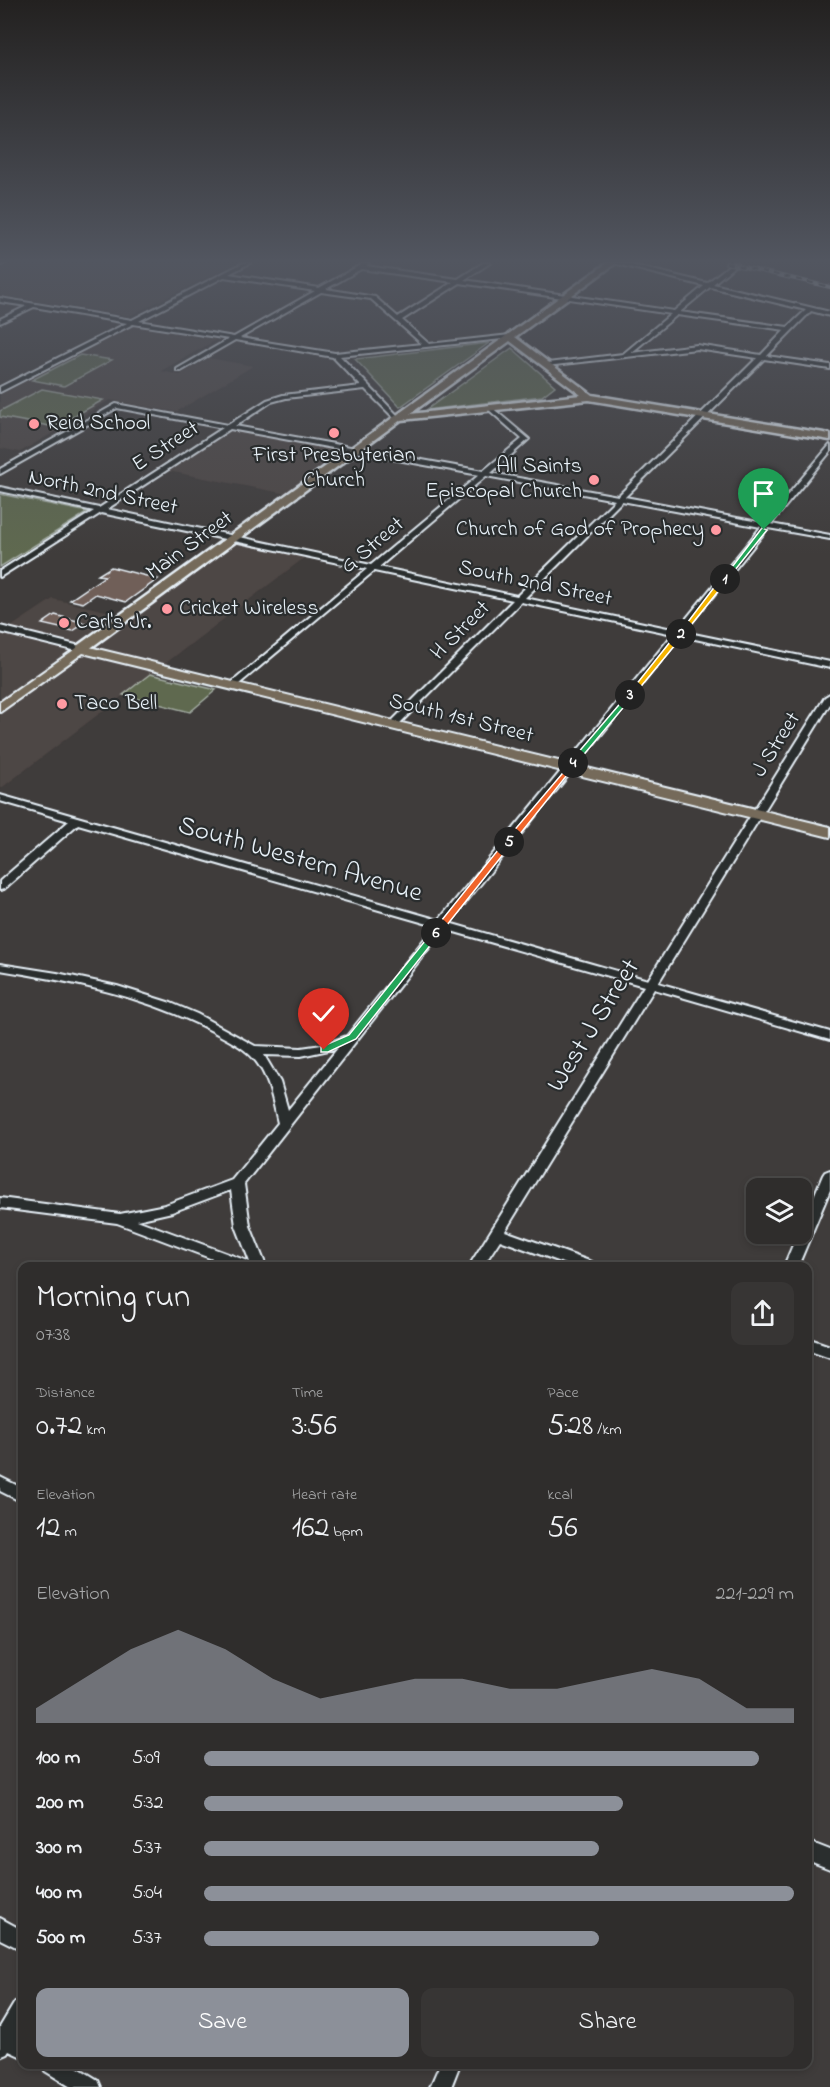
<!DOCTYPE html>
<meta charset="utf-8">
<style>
body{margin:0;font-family:"Indie Flower",sans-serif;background:#373534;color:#f1f3f6;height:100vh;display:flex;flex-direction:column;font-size:22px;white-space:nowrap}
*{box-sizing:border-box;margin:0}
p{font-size:20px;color:#a7a8a9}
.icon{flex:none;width:33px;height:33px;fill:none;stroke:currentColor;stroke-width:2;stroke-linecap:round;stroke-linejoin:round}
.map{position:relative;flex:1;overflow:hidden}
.sheet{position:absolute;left:18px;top:1262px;width:794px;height:807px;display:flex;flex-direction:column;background:#2f2d2c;border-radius:12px;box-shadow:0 3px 9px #0003,0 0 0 2px #4a4948}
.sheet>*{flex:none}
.controls{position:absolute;left:746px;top:1178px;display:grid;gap:12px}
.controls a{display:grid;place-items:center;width:66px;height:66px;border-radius:12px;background:#2f2d2c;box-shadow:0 3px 9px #0003,0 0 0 2px #4a4948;font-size:30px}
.pin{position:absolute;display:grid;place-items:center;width:51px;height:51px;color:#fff;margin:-62px -26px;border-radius:50% 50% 50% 0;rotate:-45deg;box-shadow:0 0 6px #0007}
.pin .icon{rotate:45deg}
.km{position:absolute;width:30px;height:30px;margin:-15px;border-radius:50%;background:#222;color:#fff;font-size:16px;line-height:30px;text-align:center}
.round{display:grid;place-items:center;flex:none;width:63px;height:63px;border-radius:12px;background:#373534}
.head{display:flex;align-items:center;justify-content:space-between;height:102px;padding:0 18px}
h1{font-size:33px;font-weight:600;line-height:45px}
.figures{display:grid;grid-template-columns:repeat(3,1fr);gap:9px;height:102px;padding:6px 18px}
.figures div{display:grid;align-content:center}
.figures b{font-size:30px;font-weight:600}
.figures small{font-size:16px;font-weight:400}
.figures p{font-size:16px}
.chart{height:168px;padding:12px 18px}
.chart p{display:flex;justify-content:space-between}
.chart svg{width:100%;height:108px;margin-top:6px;fill:#8c9099;opacity:.7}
.cta{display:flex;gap:12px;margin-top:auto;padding:12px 18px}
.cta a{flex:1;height:69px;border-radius:12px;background:#8c9099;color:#fff;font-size:24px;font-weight:600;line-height:69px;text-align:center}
.cta a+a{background:#373534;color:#f1f3f6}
ul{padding:0 18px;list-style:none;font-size:20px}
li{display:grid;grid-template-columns:96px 72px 1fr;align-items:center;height:45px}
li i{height:15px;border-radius:8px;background:#8c9099}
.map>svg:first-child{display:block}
.built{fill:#4e4644}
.green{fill:#5f694f;stroke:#a4ada4;stroke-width:1.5}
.building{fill:#705e59;stroke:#e8f1f8;stroke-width:1.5}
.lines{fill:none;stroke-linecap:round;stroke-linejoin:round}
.minor-casing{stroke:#e8f1f8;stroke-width:4}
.major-casing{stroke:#e8f1f8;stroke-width:5}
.highway-casing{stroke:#e8f1f8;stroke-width:4}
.minor{fill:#2a2d2e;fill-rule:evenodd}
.major{fill:#746a5a;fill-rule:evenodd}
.highway{fill:#746a5a;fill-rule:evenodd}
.rail-casing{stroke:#e8f1f8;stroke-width:4}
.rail{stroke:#2a2d2e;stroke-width:2;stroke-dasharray:6;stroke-linecap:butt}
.split-1{fill:#22a559;stroke:#fff;stroke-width:1.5}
.split-2{fill:#f5b400;stroke:#fff;stroke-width:1.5}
.split-3{fill:#f5b400;stroke:#fff;stroke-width:1.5}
.split-4{fill:#22a559;stroke:#fff;stroke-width:1.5}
.split-5{fill:#f0652b;stroke:#fff;stroke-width:1.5}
.split-6{fill:#f0652b;stroke:#fff;stroke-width:1.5}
.split-7{fill:#22a559;stroke:#fff;stroke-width:1.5}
.poi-dot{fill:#ff9aa2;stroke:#2a2d2e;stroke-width:2}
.labels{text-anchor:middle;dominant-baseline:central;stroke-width:4.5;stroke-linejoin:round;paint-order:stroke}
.far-poi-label{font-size:22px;fill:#e8f1f8;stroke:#2a2d2e;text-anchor:start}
.far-street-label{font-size:22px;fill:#e8f1f8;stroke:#2a2d2e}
.street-label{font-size:27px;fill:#e8f1f8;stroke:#2a2d2e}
</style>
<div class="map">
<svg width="830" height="2087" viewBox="0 0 830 2087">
<rect width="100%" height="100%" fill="#3f3c3b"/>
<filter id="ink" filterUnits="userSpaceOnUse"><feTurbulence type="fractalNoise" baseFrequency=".0167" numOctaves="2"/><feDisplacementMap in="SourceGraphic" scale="12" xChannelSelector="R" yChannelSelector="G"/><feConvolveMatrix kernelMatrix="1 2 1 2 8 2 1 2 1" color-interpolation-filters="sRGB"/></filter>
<g filter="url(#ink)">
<path class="built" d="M15,263h220l-106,53 -129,-21v-26z
M132,326l84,14 -55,31 19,4 29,-17 44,8 -77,46 -66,-12 -90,52 -20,-4v-53z
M231,427l125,23 -64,45 -129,-25z
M233,539l75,16 -308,234v-155l53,-35 75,17z"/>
<path class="green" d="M489,343l-89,64 -45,-48z
M512,348l43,38 -13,10 -116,14z
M80,355l32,5 -48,26 -32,-6z
M42,389l61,11 -48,27 -55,-10v-6z
M0,494l88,18 -88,55z
M150,674l66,16 -26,22 -67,-17z"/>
<path class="building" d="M111,567l47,12 -32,23 -30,-8 -13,9 -13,-3 35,-24 -7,-1z
M55,615l30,8 -12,8 -31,-7z"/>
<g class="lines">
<defs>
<path id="minor" d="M0,263h5l-5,3z
M243,263h7l-21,11 90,14 45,-25 5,1 -3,2 92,13 25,-16h7l-26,17 210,31 30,-25 -91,-23h10l84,20 25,-20h6l-25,21 117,28v4l-19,-5 -44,45 63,9v4l-66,-10 -139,138 139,26 66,-78v7l-59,72 59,11v4l-62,-11 -84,104 146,30v6l-149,-32 -232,287 199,57 177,-283 5,-3v10l-172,279 172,49v8l-176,-51 -149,242 87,31 2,4h-22l-72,-26 -17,26h-14l175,-280 -200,-57 -200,255 6,42 16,40h-35l-114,-43 -117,-15v-10l120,16 45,-9 67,-25 46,-57c-5,-22 -9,-47 -24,-64 -11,-13 -28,-20 -42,-28 -67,-35 -138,-49 -212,-61v-6l57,9 60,13 54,17 26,11 58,32 46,2 21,-3 25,-9 88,-110 -357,-102 -74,65 -4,1v-9l69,-60 -69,-20v-6l439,125 234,-286 -152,-32 -125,125 -3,1 -5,-3 125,-125 -139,-29 -141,118 -4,-3 1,-2 137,-115 -266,-56 -101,64v-6l94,-60 -94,-20v-4l99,21 124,-80 -106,-20 -117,66v-5l116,-65 112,21 39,-25 16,-5 78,-9 -28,-29 -98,-17 -54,31h-4v-2l52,-30 -96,-15 -133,68v-5l127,-64 -93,-16 -34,16v-4l27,-13 -27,-4v-4l132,22zM361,269l92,13 -55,35 -23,-20 -49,-8zM224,277l91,14 -81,46 -95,-16zM460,283l211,31 -48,40 -75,9 -2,1v2l151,-17 60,9 -139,138 -127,-23 38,-34 -39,-33 -3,2 1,1 34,30 -39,32 -248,-45 36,-24 15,-4 79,-9 30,30h4v-2l-59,-61 172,-18 -2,-3 -81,9 -27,-24zM710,287l96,23 -18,17 -108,-15zM321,292l50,7 51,45 -87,9 -95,-15zM677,315l108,15 -24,25 -64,-10 -66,8zM230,429l249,46 -108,90 -264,-56zM486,476l129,24 -98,96 -138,-29zM622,501l139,26 -84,103 -152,-32zM338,1048l-50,62 -8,-28 -16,-27 37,1zM231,1190l5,36 14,36 -113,-42 35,-8z
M0,626l84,21 1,2 -4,3 -81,-20z
M830,1170v20l-32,76h-14l14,-33h3v-6l22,-52 2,-3z
M807,1338l23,8v12l-23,-8z
M0,1477l22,11v14l-22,-11z
M807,1841l23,9v19l-23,-9z
M0,1918l22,12v20l-22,-11z
M22,1999v29l-3,5 3,3v21l-13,-6 -2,3 -7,3v-30l15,-25z
M42,2064h30l26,16 3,7h-30l-26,-16z
M440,2064h20l-9,23h-21z"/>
<path id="major" d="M607,263h9l-101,74 77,58 238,39v6l-241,-40 -188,20 -316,232h-8v-6zM510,341l71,54 -171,19z"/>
<path id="highway" d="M81,645l749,182v10l-747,-184 -83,59v-10z"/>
</defs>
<use href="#minor" class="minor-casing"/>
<use href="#major" class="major-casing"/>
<use href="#highway" class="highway-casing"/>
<use href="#minor" class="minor"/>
<use href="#major" class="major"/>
<use href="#highway" class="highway"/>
<defs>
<path id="rail" d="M726,263l104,24"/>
</defs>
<use href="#rail" class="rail-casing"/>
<use href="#rail" class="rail"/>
</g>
</g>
<linearGradient id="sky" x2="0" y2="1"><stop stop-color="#232120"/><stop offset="0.47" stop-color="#525660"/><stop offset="1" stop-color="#525660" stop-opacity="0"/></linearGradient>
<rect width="830" height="555" fill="url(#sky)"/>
<path class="split-1" d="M762,528l5,2 -40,50h-5z"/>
<path class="split-2" d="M722,577l6,2 -45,56h-5z"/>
<path class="split-3" d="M678,632l6,2 -51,62h-6z"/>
<path class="split-4" d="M630,692l3,4 -58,69h-5v-3z"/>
<path class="split-5" d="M573,761l2,4 -63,79h-6v-4z"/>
<path class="split-6" d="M506,840l7,2 -74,93h-6v-4z"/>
<path class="split-7" d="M433,931l7,2 -84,106 -28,13h-7v-5l28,-12z"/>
<g class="poi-dot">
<circle cx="34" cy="424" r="6"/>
<circle cx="334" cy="433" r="6"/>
<circle cx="594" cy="480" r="6"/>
<circle cx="716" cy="530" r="6"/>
<circle cx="167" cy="609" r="6"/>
<circle cx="64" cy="623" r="6"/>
<circle cx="62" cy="704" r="6"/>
</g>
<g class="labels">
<g class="far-poi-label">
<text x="46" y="424">Reid School</text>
<text x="334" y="456" text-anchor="middle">First Presbyterian<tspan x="334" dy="25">Church</tspan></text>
<text x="582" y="467" text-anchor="end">All Saints<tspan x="582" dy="25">Episcopal Church</tspan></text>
<text x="704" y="530" text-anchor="end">Church of God of Prophecy</text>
<text x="179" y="609">Cricket Wireless</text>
<text x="76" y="623">Carl's Jr.</text>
<text x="74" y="704">Taco Bell</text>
</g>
<g class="far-street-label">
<text transform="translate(166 447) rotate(-33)">E Street</text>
<text transform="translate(103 493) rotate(12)">North 2nd Street</text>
<text transform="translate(190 546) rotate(-36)">Main Street</text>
<text transform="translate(373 546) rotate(-40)">G Street</text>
<text transform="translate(535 584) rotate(12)">South 2nd Street</text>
<text transform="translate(461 631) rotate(-45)">H Street</text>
<text transform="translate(461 719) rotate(14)">South 1st Street</text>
<text transform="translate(777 745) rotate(-58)">J Street</text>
</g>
<g class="street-label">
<text transform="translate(300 860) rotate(16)">South Western Avenue</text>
<text transform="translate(594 1026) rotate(-58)">West J Street</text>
</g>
</g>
</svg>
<div class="controls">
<a><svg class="icon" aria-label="layers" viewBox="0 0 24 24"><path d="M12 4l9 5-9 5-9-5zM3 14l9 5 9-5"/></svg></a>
</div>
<div class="pin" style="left:764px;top:530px;background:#1e9e55"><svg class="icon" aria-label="arrive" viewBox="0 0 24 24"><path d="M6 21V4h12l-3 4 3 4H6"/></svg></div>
<div class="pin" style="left:324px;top:1050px;background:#d93025"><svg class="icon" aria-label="check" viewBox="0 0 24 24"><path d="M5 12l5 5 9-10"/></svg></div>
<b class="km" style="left:725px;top:579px">1</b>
<b class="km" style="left:681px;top:634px">2</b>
<b class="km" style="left:630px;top:695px">3</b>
<b class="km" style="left:573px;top:763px">4</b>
<b class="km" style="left:509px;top:842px">5</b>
<b class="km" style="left:436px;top:933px">6</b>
<section class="sheet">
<div class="head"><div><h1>Morning run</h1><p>07:38</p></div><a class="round"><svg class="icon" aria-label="share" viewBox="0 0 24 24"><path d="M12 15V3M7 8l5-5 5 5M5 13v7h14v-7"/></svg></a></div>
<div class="figures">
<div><p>Distance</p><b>0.72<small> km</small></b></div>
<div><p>Time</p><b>3:56</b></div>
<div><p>Pace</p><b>5:28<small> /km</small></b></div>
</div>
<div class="figures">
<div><p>Elevation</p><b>12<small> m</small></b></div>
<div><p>Heart rate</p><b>162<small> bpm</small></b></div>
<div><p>kcal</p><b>56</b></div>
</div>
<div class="chart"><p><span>Elevation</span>221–229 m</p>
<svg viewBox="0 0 160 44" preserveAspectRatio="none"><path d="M0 44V38L10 26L20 14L30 6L40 14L50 26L60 34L70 30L80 26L90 26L100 30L110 30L120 26L130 22L140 26L150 38L160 38V44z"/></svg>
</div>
<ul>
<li><b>100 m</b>5:09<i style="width:94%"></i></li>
<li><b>200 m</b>5:32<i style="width:71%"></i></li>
<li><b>300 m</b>5:37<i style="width:67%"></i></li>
<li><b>400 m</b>5:04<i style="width:100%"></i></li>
<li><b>500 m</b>5:37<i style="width:67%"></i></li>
</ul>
<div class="cta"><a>Save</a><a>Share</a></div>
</section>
</div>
